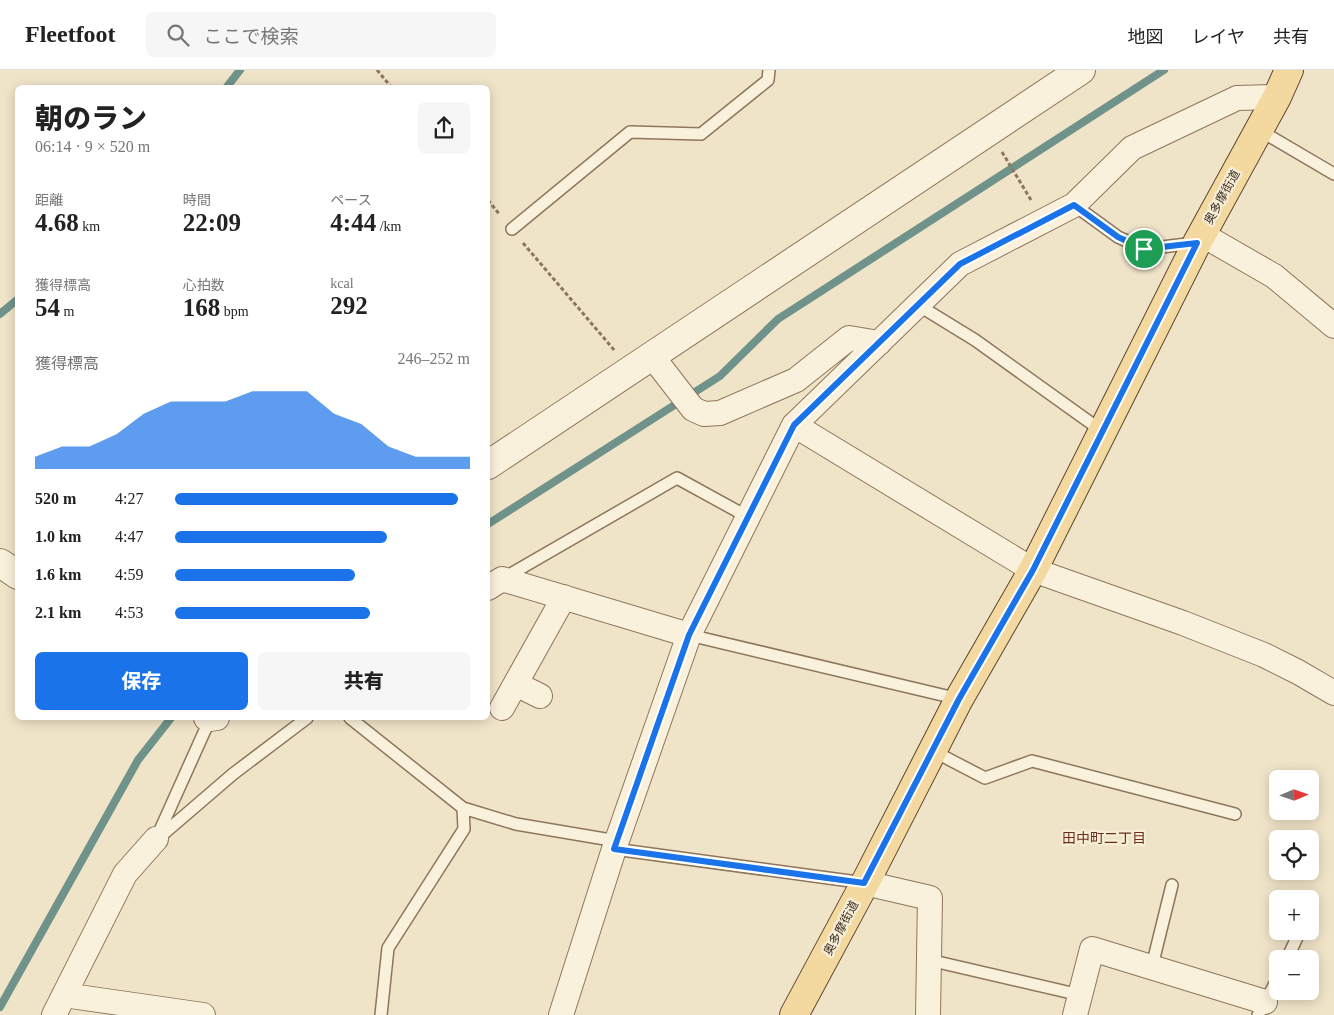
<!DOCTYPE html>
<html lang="ja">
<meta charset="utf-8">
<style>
body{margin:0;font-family:"Times New Roman","Noto Sans JP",serif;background:#f6f6f6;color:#222;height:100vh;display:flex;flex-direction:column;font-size:19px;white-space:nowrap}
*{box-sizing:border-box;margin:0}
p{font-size:16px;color:#767676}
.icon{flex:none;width:28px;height:28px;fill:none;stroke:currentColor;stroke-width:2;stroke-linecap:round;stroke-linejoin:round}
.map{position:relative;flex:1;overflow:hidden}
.sheet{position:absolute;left:15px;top:15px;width:475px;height:635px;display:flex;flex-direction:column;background:#fff;border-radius:8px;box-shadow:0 2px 12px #0003}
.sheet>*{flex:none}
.needle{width:32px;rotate:88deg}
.buttons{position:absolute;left:1269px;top:700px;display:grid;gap:10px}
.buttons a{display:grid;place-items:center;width:50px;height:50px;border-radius:8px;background:#fff;box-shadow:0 2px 12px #0003;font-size:25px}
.pin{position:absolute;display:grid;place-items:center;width:42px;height:42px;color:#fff;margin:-21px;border:2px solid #fff;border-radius:50%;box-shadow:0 1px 5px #0007}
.round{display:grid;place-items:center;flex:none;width:52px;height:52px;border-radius:8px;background:#f6f6f6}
.overview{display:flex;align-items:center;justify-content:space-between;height:85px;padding:0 20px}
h1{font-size:28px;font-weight:800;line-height:38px}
.stats{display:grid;grid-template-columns:repeat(3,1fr);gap:8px;height:85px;padding:5px 20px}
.stats div{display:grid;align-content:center}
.stats b{font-size:25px;font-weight:800}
.stats small{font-size:14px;font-weight:400}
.stats p{font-size:14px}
.chart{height:140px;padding:10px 20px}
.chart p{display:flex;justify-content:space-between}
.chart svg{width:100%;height:90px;margin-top:5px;fill:#1a73e8;opacity:.7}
.cta{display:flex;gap:10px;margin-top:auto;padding:10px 20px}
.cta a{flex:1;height:58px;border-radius:8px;background:#1a73e8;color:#fff;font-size:20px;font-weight:800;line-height:58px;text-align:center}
.cta a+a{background:#f6f6f6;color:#222}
ul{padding:0 20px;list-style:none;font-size:16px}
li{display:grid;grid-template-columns:80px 60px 1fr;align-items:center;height:38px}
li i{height:12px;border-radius:6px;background:#1a73e8}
header{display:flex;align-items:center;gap:30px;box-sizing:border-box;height:70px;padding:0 25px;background:#fff;border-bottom:1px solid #e0e0e0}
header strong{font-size:24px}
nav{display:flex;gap:28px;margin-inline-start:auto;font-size:18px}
.search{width:350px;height:45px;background:#f6f6f6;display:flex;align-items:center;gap:12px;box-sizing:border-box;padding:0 18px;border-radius:8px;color:#767676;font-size:19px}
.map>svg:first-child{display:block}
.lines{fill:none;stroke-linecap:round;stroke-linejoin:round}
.stream{stroke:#6f938a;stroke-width:8}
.service-casing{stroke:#8d765c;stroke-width:14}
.minor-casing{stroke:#8d765c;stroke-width:26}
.tertiary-casing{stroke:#8d765c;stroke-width:30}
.primary-casing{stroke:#5b4430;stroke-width:30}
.path{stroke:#8d765c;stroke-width:3;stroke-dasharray:4 2.5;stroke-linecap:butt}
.service{stroke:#faf1dc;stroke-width:11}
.minor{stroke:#faf1dc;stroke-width:24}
.tertiary{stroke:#faf1dc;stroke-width:28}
.primary{stroke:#f3d9a0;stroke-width:28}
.route-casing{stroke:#fff;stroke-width:10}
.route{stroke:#1a73e8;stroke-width:6}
.labels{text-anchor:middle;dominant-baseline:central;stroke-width:4.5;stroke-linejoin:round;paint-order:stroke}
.street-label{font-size:12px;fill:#3d2e20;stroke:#f7eed8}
.neighbourhood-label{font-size:14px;fill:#6b2e1e;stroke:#f7eed8}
</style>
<header>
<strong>Fleetfoot</strong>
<div class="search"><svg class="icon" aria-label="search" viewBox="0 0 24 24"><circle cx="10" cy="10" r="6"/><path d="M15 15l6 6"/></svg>ここで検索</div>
<nav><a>地図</a><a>レイヤ</a><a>共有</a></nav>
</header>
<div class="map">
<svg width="1334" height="945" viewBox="0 0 1334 945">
<rect width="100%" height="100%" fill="#f0e4c8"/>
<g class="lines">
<path class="stream" d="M226,18l14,-18
M0,244l18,-15
M488,454l232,-148 58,-57 386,-249
M0,937l138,-247 33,-42"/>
<defs>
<path id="service" d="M1259,60l75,44
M1074,135l44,32 27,12 50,-6
M512,159l118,-97 71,2 67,-54 1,-10
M918,235l57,35 127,91
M504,508l173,-100 71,39
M689,565l270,64
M350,648l113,90 1,21 -76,119 -7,67
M933,681l52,27 47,-17 203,53
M463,738l53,16 101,17
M157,767l53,-118
M155,771l78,-67 74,-56
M614,779l251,34
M1287,889l13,-28
M929,890l151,35
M1152,896l20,-81
M1258,945l20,-37"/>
<path id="minor" d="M1201,164l73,42 60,50
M652,286l41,53 11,5 16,-1 76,-33 53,-42 30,5
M794,355l239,145 150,53 81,32 34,17 36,21
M488,518l14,-9 187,56
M516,614l24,12
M502,638l62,-111
M206,648l4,1 7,-1
M865,813l65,15 -2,117
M64,925l139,20
M54,945l71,-141 31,-35
M561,945l53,-166 75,-214 105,-210 166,-161 114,-59 58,-57 105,-50 40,-1
M1075,945l17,-66 173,53"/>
<path id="tertiary" d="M488,395l593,-395
M0,493l18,12"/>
<path id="primary" d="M794,945l71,-132 94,-184 74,-129 164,-327 80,-146 12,-27"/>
</defs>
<use href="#service" class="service-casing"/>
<use href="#minor" class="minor-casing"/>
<use href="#tertiary" class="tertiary-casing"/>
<use href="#primary" class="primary-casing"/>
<path class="path" d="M377,0l15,18
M1002,82l29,48
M488,130l12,15
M523,173l92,108"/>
<use href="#service" class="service"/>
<use href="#minor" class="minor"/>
<use href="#tertiary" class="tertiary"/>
<use href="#primary" class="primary"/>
</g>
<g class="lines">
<defs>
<path id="route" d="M1074,135l44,32 26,12 53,-6 -164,327 -74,129 -95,184 -250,-34 75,-214 105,-210 166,-161z"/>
</defs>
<use href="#route" class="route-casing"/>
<use href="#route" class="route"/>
</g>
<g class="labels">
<g class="street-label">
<text transform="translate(1222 127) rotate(-61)">奥多摩街道</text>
<text transform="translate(841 858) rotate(-62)">奥多摩街道</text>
</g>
<g class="neighbourhood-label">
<text x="1104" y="768">田中町二丁目</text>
</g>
</g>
</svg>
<div class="buttons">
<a><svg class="needle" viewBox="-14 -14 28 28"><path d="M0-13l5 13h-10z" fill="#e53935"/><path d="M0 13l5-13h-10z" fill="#767676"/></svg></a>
<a><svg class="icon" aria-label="locate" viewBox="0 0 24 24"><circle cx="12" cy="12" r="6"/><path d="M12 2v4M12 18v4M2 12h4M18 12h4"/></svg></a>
<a>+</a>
<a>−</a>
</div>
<div class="pin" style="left:1144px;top:179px;background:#1e9e55"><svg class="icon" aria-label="arrive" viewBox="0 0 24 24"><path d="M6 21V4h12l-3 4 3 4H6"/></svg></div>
<section class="sheet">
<div class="overview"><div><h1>朝のラン</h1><p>06:14 · 9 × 520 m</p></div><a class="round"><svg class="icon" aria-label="share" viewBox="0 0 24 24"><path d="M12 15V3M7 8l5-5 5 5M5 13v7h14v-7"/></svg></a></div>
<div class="stats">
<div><p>距離</p><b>4.68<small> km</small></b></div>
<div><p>時間</p><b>22:09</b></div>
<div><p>ペース</p><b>4:44<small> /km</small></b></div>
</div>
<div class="stats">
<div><p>獲得標高</p><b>54<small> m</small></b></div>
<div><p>心拍数</p><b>168<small> bpm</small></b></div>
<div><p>kcal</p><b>292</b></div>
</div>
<div class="chart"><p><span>獲得標高</span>246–252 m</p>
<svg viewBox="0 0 160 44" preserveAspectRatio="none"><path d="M0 44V38L10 33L20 33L30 27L40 17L50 11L60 11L70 11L80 6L90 6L100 6L110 17L120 22L130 33L140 38L150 38L160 38V44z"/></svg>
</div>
<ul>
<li><b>520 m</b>4:27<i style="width:96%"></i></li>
<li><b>1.0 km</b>4:47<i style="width:72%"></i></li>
<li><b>1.6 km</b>4:59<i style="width:61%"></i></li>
<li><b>2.1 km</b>4:53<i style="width:66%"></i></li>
</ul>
<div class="cta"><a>保存</a><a>共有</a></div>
</section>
</div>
